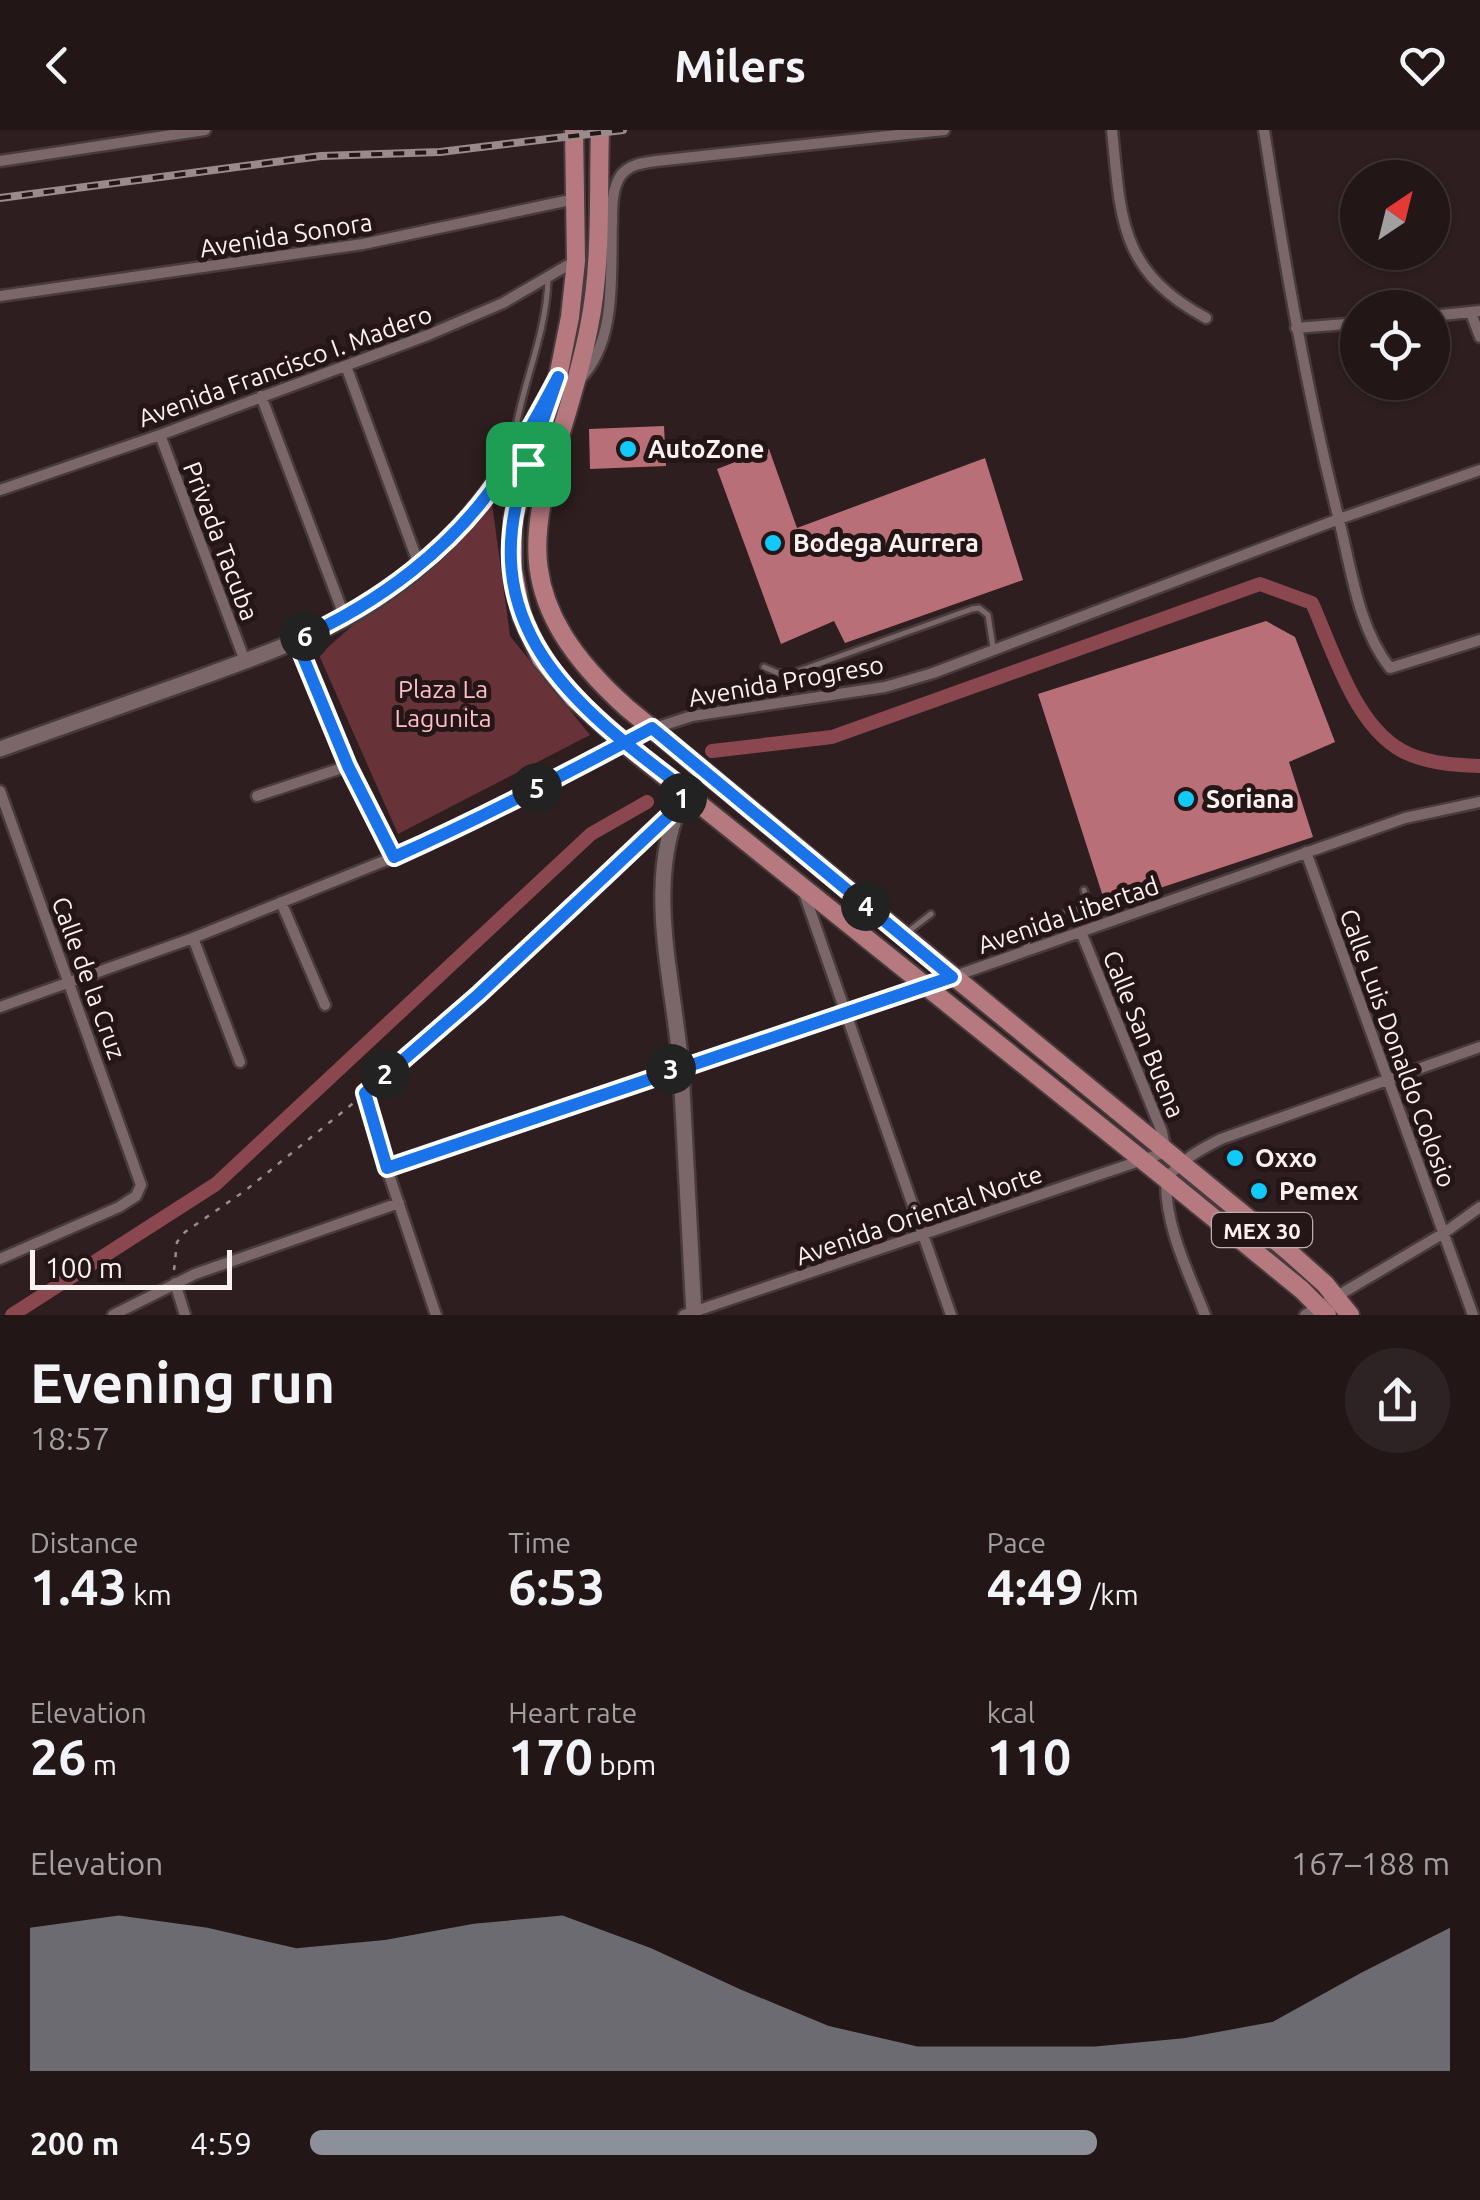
<!DOCTYPE html>
<meta charset="utf-8">
<style>
body{margin:0;font-family:Ubuntu,sans-serif;background:#2e2324;color:#f1f3f6;height:100vh;display:flex;flex-direction:column;font-size:38px;white-space:nowrap}
*{box-sizing:border-box;margin:0}
p{font-size:32px;color:#a29fa1}
.icon{flex:none;width:55px;height:55px;fill:none;stroke:currentColor;stroke-width:2;stroke-linecap:round;stroke-linejoin:round}
.map{position:relative;height:1185px;overflow:hidden}
.sheet{display:flex;flex-direction:column;background:#221617;flex:1}
.sheet>*{flex:none}
.needle{width:65px;rotate:35deg}
.tools{position:absolute;left:1340px;top:30px;display:grid;gap:20px}
.tools a{display:grid;place-items:center;width:110px;height:110px;border-radius:50%;background:#221617;box-shadow:0 2px 8px #0004,0 0 0 2px #3f3536;font-size:50px}
.scale{position:absolute;left:30px;bottom:25px;width:202px;box-sizing:border-box;padding-left:10px;border:5px solid #fdf1f2;border-top:0;font-size:28px;line-height:35px;white-space:nowrap;color:#fdf1f2;-webkit-text-stroke:8px #241516;paint-order:stroke}
.pin{position:absolute;display:grid;place-items:center;width:85px;height:85px;color:#fff;margin:-42px;border-radius:20px;box-shadow:0 5px 15px #0006}
.km{position:absolute;width:50px;height:50px;margin:-25px;border-radius:50%;background:#222;color:#fff;font-size:28px;line-height:50px;text-align:center}
.round{display:grid;place-items:center;flex:none;width:105px;height:105px;border-radius:52px;background:#2e2324}
.head{display:flex;align-items:center;justify-content:space-between;height:170px;padding:0 30px}
h1{font-size:55px;font-weight:600;line-height:75px}
.metrics{display:grid;grid-template-columns:repeat(3,1fr);gap:15px;height:170px;padding:10px 30px}
.metrics div{display:grid;align-content:center}
.metrics b{font-size:50px;font-weight:600}
.metrics small{font-size:28px;font-weight:400}
.metrics p{font-size:28px}
.chart{height:280px;padding:20px 30px}
.chart p{display:flex;justify-content:space-between}
.chart svg{width:100%;height:180px;margin-top:10px;fill:#8c9099;opacity:.7}
ul{padding:0 30px;list-style:none;font-size:32px}
li{display:grid;grid-template-columns:160px 120px 1fr;align-items:center;height:75px}
li i{height:25px;border-radius:12px;background:#8c9099}
header{display:flex;justify-content:space-between;align-items:center;height:130px;padding:0 30px;background:#221617;font-size:45px;font-weight:600}
.map>svg:first-child{display:block}
.green{fill:#683239}
.lines{fill:none;stroke-linecap:round;stroke-linejoin:round}
.canal{stroke:#8b474f;stroke-width:14}
.building{fill:#b86f77}
.lane-casing{stroke:#483b3c;stroke-width:10}
.street-casing{stroke:#483b3c;stroke-width:15}
.secondary-casing{stroke:#483b3c;stroke-width:20}
.primary-casing{stroke:#483b3c;stroke-width:22}
.path{stroke:#9b8d8e;stroke-width:2.5;stroke-dasharray:5 8;stroke-linecap:butt}
.lane{stroke:#7b6769;stroke-width:5}
.street{stroke:#7b6769;stroke-width:10}
.secondary{stroke:#7b6769;stroke-width:15}
.primary{stroke:#b6797f;stroke-width:18}
.rail-casing{stroke:#998b8c;stroke-width:8}
.rail{stroke:#241516;stroke-width:4;stroke-dasharray:11;stroke-linecap:butt}
.route-casing{stroke:#fff;stroke-width:20}
.route{stroke:#1a73e8;stroke-width:12}
.poi-dot{fill:#11cafb;stroke:#241516;stroke-width:4}
.labels{text-anchor:middle;dominant-baseline:central;stroke-width:10;stroke-linejoin:round;paint-order:stroke}
.shield{fill:#241516;stroke:#bcafb0;stroke-width:2.5}
.shield-label{font-size:22px;font-weight:bold;fill:#fdf1f2}
.street-label{font-size:25px;fill:#fdf1f2;stroke:#241516}
.poi-label{font-size:25px;font-weight:bold;fill:#fdf1f2;stroke:#241516;text-anchor:start}
.park-label{font-size:25px;fill:#ffbfc4;stroke:#241516}
</style>
<header><svg class="icon" aria-label="back" viewBox="0 0 24 24"><path d="M15 5l-7 7 7 7"/></svg>Milers<svg class="icon" aria-label="heart" viewBox="0 0 24 24"><path d="M12 20l-8-8c-3-5 5-10 8-4 3-6 11-1 8 4z"/></svg></header>
<div class="map">
<svg width="1480" height="1185" viewBox="0 0 1480 1185">
<rect width="100%" height="100%" fill="#2e1e1f"/>
<path class="green" d="M492,373l18,133 80,99 -192,99 -79,-179z"/>
<g class="lines">
<path class="canal" d="M712,621l120,-14 428,-153 52,19c22,49 45,131 99,152 23,9 45,10 69,11
M12,1185l204,-131 375,-350 56,-32"/>
</g>
<path class="building" d="M664,296l2,40 -76,3 -1,-40z
M769,319l28,79 188,-70 38,122 -178,63 -11,-22 -53,23 -64,-175z
M1266,491l29,16 40,105 -46,20 24,75 -207,69 -68,-212z"/>
<g class="lines">
<defs>
<path id="lane" d="M513,314c7,-56 33,-106 35,-164
M764,537l14,6h15l179,-64 7,-1 9,7 5,32
M909,801l22,-17
M1025,819l9,-26 55,-17 -5,-16"/>
<path id="street" d="M1112,0c9,89 7,141 94,188
M1264,0c20,130 42,258 74,386 13,50 19,110 52,152l90,-28
M0,31l205,-31
M0,166l363,-52 212,-45
M1471,183l9,24
M1432,186l48,-5
M1296,198l62,-5
M346,236l73,199
M579,250c39,-39 31,-107 33,-159 0,-14 0,-33 9,-46 9,-11 22,-12 35,-14l288,-31
M261,266l84,222
M160,305l85,226
M0,360l160,-55 268,-100 75,-32 72,-42
M297,510l51,126 46,91
M0,661l141,394 -5,11 -17,11 -119,52
M257,666l91,-30
M1306,722l167,463
M804,763l147,422
M281,772l44,103
M193,808l47,124
M0,877l193,-69 201,-81 110,-51 148,-77 40,-13 193,-29 48,-14 406,-154 141,-49
M387,1038l565,-191 453,-159 75,-16
M175,1153l10,32
M113,1185l82,-41 204,-71
M436,1185l-64,-191 -7,-31 113,-98 198,-185
M684,1185l482,-163 -4,-20 -81,-200
M1205,1185c-17,-44 -40,-88 -39,-136 17,-20 33,-29 55,-40l259,-92
M1305,1185l139,-82 36,-26"/>
<path id="secondary" d="M0,619c63,-22 125,-45 188,-67 52,-19 106,-38 156,-63 89,-46 154,-130 200,-216
M686,660c-45,89 -12,186 -5,280 5,81 8,163 13,245"/>
<path id="primary" d="M574,0l2,131 -6,56 -12,60 -45,141v51l9,48 19,42 33,40 63,55 529,425 136,111 25,25
M600,0c-2,65 2,134 -11,197 -32,164 -116,243 38,381l661,543 37,33 25,31"/>
</defs>
<use href="#lane" class="lane-casing"/>
<use href="#street" class="street-casing"/>
<use href="#secondary" class="secondary-casing"/>
<use href="#primary" class="primary-casing"/>
<path class="path" d="M174,1140l3,-28 8,-10 61,-42 110,-89"/>
<use href="#lane" class="lane"/>
<use href="#street" class="street"/>
<use href="#secondary" class="secondary"/>
<use href="#primary" class="primary"/>
<defs>
<path id="rail" d="M0,68l321,-42 119,-4 183,-22"/>
</defs>
<use href="#rail" class="rail-casing"/>
<use href="#rail" class="rail"/>
</g>
<g class="lines">
<defs>
<path id="route" d="M528,334c-59,160 43,240 158,326l-10,19 -72,68 -126,118 -113,98 22,75 565,-191 -300,-249c-85,45 -170,90 -258,129l-46,-91 -52,-126c82,-36 159,-93 208,-169 20,-30 37,-62 54,-94l-30,87"/>
</defs>
<use href="#route" class="route-casing"/>
<use href="#route" class="route"/>
</g>
<g class="poi-dot">
<circle cx="628" cy="319" r="10"/>
<circle cx="773" cy="413" r="10"/>
<circle cx="1186" cy="669" r="10"/>
<circle cx="1235" cy="1028" r="10"/>
<circle cx="1259" cy="1061" r="10"/>
</g>
<g class="labels">
<rect class="shield" x="1212" y="1083" width="100" height="34" rx="8"/>
<g class="shield-label">
<text x="1262" y="1100">MEX 30</text>
</g>
<g class="street-label">
<text transform="translate(286 105) rotate(-9)">Avenida Sonora</text>
<text transform="translate(285 236) rotate(-20)">Avenida Francisco I. Madero</text>
<text transform="translate(221 411) rotate(69)">Privada Tacuba</text>
<text transform="translate(786 551) rotate(-10)">Avenida Progreso</text>
<text transform="translate(1068 785) rotate(-19)">Avenida Libertad</text>
<text transform="translate(89 848) rotate(70)">Calle de la Cruz</text>
<text transform="translate(1144 904) rotate(68)">Calle San Buena</text>
<text transform="translate(1398 918) rotate(70)">Calle Luis Donaldo Colosio</text>
<text transform="translate(919 1085) rotate(-19)">Avenida Oriental Norte</text>
</g>
<g class="poi-label">
<text x="648" y="319">AutoZone</text>
<text x="793" y="413">Bodega Aurrera</text>
<text x="1206" y="669">Soriana</text>
<text x="1255" y="1028">Oxxo</text>
<text x="1279" y="1061">Pemex</text>
</g>
<g class="park-label">
<text x="443" y="559">Plaza La<tspan x="443" dy="29">Lagunita</tspan></text>
</g>
</g>
</svg>
<div class="tools">
<a><svg class="needle" viewBox="-14 -14 28 28"><path d="M0-13l5 13h-10z" fill="#e53935"/><path d="M0 13l5-13h-10z" fill="#a29fa1"/></svg></a>
<a><svg class="icon" aria-label="locate" viewBox="0 0 24 24"><circle cx="12" cy="12" r="6"/><path d="M12 2v4M12 18v4M2 12h4M18 12h4"/></svg></a>
</div>
<div class="scale">100 m</div>
<div class="pin" style="left:528px;top:334px;background:#1e9e55"><svg class="icon" aria-label="arrive" viewBox="0 0 24 24"><path d="M6 21V4h12l-3 4 3 4H6"/></svg></div>
<b class="km" style="left:682px;top:668px">1</b>
<b class="km" style="left:385px;top:944px">2</b>
<b class="km" style="left:671px;top:939px">3</b>
<b class="km" style="left:866px;top:776px">4</b>
<b class="km" style="left:537px;top:658px">5</b>
<b class="km" style="left:305px;top:506px">6</b>
</div>
<section class="sheet">
<div class="head"><div><h1>Evening run</h1><p>18:57</p></div><a class="round"><svg class="icon" aria-label="share" viewBox="0 0 24 24"><path d="M12 15V3M7 8l5-5 5 5M5 13v7h14v-7"/></svg></a></div>
<div class="metrics">
<div><p>Distance</p><b>1.43<small> km</small></b></div>
<div><p>Time</p><b>6:53</b></div>
<div><p>Pace</p><b>4:49<small> /km</small></b></div>
</div>
<div class="metrics">
<div><p>Elevation</p><b>26<small> m</small></b></div>
<div><p>Heart rate</p><b>170<small> bpm</small></b></div>
<div><p>kcal</p><b>110</b></div>
</div>
<div class="chart"><p><span>Elevation</span>167–188 m</p>
<svg viewBox="0 0 160 44" preserveAspectRatio="none"><path d="M0 44V9L10 6L20 9L30 14L40 12L50 8L60 6L70 14L80 24L90 33L100 38L110 38L120 38L130 36L140 32L150 20L160 9V44z"/></svg>
</div>
<ul>
<li><b>200 m</b>4:59<i style="width:69%"></i></li>
</ul>
</section>
